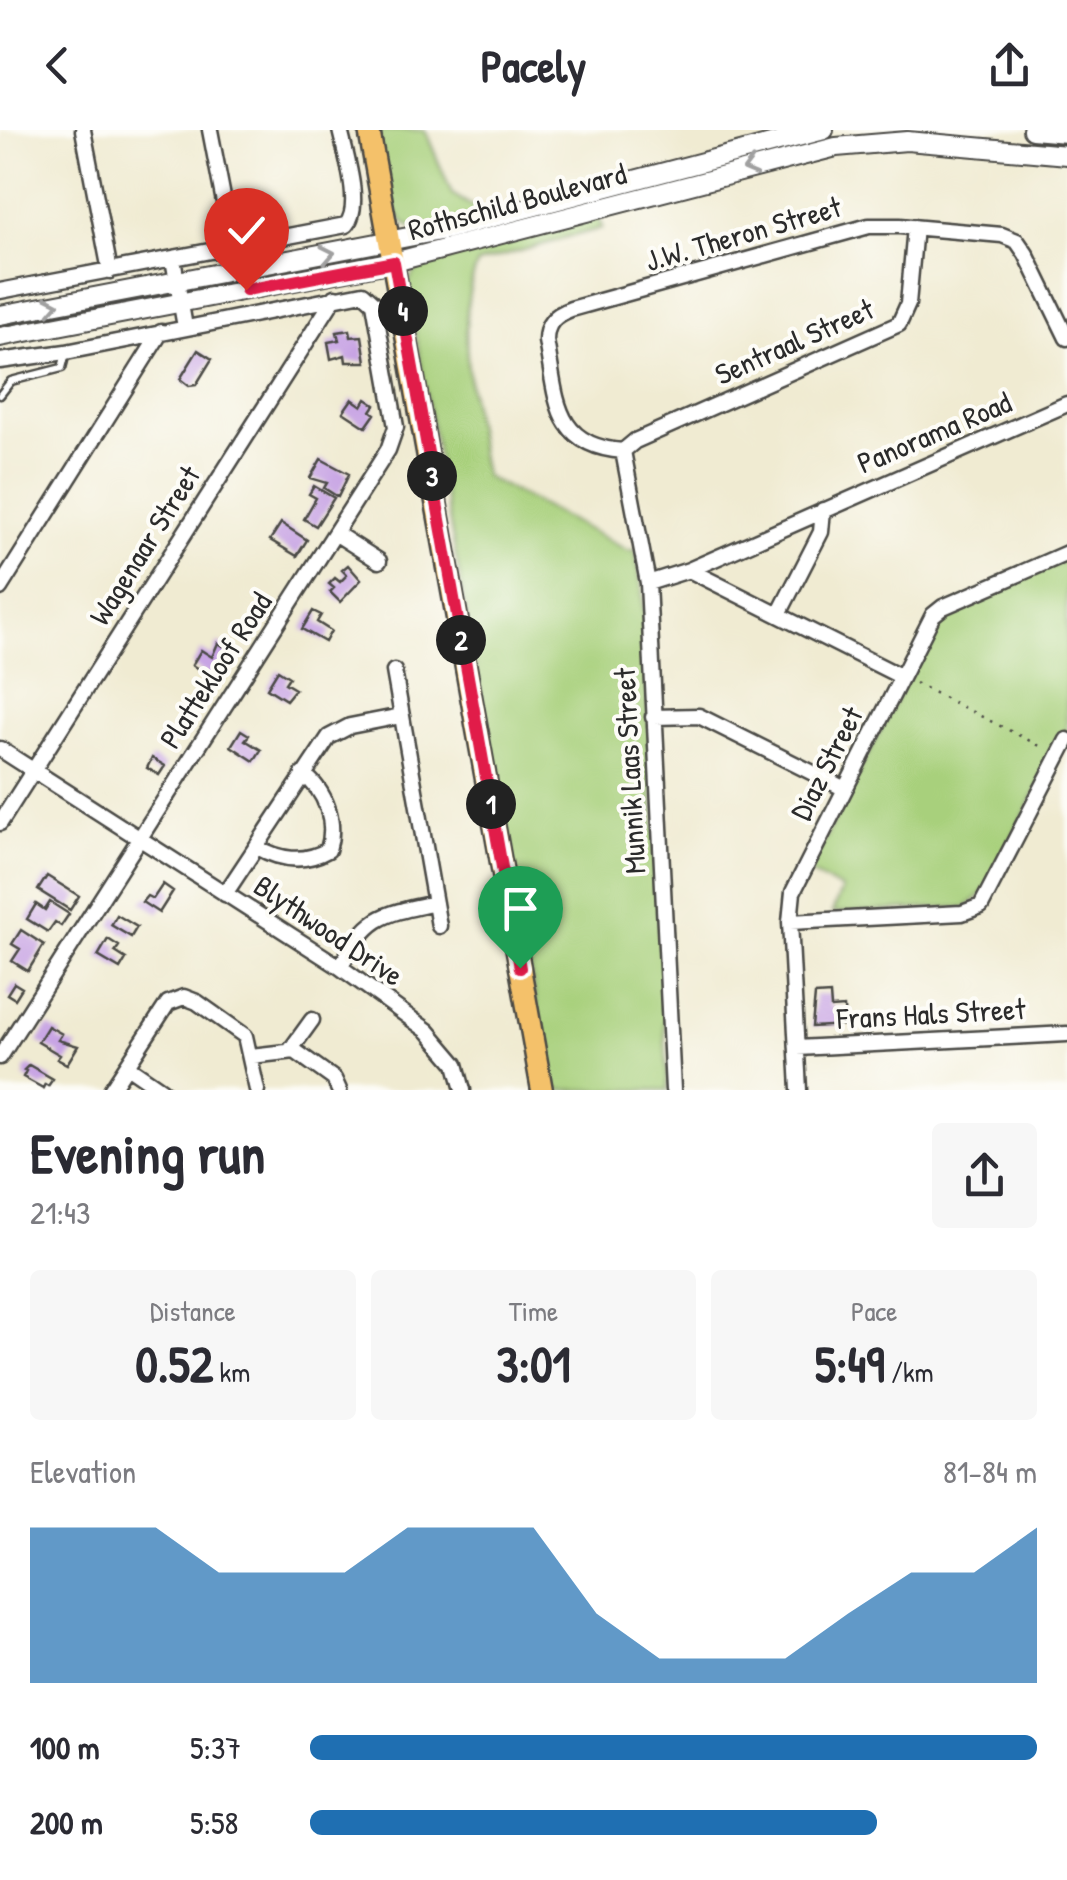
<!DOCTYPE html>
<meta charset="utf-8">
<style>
body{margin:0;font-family:"Patrick Hand",sans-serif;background:#f7f7f7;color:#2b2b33;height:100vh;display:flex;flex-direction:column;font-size:38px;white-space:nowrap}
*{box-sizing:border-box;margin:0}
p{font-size:32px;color:#7c7c81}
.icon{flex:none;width:55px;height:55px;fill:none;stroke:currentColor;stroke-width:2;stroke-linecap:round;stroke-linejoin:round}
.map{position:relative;height:960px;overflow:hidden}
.sheet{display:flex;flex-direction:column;background:#fff;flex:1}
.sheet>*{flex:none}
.pin{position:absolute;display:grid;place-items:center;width:85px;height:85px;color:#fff;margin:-102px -42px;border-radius:50% 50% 50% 0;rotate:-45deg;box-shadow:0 0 10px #0007}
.pin .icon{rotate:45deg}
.km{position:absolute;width:50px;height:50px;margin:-25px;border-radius:50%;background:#222;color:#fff;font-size:28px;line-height:50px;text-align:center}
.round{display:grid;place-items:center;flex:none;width:105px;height:105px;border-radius:10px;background:#f7f7f7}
.summary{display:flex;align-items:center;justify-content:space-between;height:170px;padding:0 30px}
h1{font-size:55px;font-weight:700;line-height:75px}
.figures{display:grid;grid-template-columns:repeat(3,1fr);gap:15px;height:170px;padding:10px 30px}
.figures div{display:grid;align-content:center;border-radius:10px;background:#f7f7f7;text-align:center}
.figures b{font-size:50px;font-weight:700}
.figures small{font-size:28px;font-weight:400}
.figures p{font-size:28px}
.chart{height:280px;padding:20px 30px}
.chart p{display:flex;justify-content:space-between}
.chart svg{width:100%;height:180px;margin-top:10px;fill:#1f6fb2;opacity:.7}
ul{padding:0 30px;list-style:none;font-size:32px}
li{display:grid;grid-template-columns:160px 120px 1fr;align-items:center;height:75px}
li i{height:25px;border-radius:12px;background:#1f6fb2}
header{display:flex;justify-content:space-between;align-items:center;height:130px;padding:0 30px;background:#fff;font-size:45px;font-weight:700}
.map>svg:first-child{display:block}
.green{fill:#a8d07b;stroke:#6a7e53;stroke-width:2.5}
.building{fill:#c8a4e4}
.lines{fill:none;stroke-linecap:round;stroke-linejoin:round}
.service-casing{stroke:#494844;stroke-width:11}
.minor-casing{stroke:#494844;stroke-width:19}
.tertiary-casing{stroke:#494844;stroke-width:22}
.primary-casing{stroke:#494844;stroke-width:25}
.path{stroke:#494844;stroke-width:2.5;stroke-dasharray:2.5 8;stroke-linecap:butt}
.service{stroke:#fff;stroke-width:6}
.minor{stroke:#fff;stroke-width:14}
.tertiary{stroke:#fff;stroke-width:18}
.primary{stroke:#f4c16a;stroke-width:20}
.oneway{stroke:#a0a0a0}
.route-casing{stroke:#fff;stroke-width:20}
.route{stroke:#e11d48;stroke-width:12}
.labels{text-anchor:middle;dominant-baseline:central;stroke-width:8;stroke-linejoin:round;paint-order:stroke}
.street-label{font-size:30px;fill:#2b2b2b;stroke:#fdfcf7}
</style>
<header><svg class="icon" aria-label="back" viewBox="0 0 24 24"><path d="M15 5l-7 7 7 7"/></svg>Pacely<svg class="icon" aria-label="share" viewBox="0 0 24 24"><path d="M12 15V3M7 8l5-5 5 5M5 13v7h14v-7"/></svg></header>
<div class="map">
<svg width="1067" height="960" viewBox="0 0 1067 960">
<rect width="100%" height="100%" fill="#fdfcf7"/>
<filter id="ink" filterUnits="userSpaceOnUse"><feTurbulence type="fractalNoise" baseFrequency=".01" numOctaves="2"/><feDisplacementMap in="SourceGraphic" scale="20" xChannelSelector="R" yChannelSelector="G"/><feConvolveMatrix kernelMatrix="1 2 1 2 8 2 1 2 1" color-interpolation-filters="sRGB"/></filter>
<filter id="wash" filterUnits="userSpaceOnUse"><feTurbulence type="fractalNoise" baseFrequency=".0048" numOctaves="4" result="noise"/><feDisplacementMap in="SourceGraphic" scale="40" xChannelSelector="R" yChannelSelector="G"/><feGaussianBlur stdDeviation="2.25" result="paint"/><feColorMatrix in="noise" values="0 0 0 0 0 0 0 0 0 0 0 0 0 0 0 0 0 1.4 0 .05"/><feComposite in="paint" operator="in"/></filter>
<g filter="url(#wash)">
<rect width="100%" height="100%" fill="#f0ebd2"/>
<path class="green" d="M378,0h47l27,64 25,15 2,7c-19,4 -44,13 -63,12 -29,-1 -34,-75 -38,-98z
M598,86l4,12 -124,35c-25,52 -4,156 6,213l145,75 6,-2 7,40 26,501h-116l-145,-804 5,-11 11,-12z
M1067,429v171l-82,162 -19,15 -134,6 10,-24 -34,-17 131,-256z"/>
<g id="blocks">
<path class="building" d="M350,200l1,7 11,-1 4,26h-20l-1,-7 -14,4 -3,-17 11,-2 -2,-8z
M198,220l14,9 -16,26 -7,1 -9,-7z
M352,269l10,7 4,-7 9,6 -4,6 4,3 -9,13 -23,-15z
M321,329l28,15 -11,23 -14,-9 3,-5 -17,-5z
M314,356l20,12 -18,28 -12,-7 12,-21 -7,-4z
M281,393l26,17 -10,16 -27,-16z
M348,435l13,15 -21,22 -10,-10 4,-4 -5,-4 6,-6 5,4 7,-7 -5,-5z
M313,481l8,4 -4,7 14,9 -6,11 -23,-13z
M218,513l17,10 -11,21 -2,-2 -5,9 -25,-16 9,-15 11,7z
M278,540l11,7 -4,6 10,6 -9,11 -19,-12z
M241,600l8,5 -4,5 16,10 -7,11 -23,-15z
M152,628l13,8 -6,9 -12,-7z
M47,746l32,20 -9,14 -32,-20z
M163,754l10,7 -14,22 -17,-11 5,-6 6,3z
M50,772l19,12 -8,12 -6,-4 -7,10 -21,-13 9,-15 9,6z
M117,785l20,12 -6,10 -20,-12z
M21,800l23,15 -16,26 -16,-10 8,-12 -8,-5z
M108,809l11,7 -4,6 11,7 -6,10 -22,-13z
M14,853l8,5 -7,11 -8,-5z
M830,864l1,14 13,-1 1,18 -33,2 3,-32z
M48,896l14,8 -4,6 20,6 -11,18 -10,-5 3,-4 -22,-13z
M29,935l24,14 -5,7 -3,-2 -2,4 -20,-11 3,-6 -2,-1z"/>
</g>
</g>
<g filter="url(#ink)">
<use href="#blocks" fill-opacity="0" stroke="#494844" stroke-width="2.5"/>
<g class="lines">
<defs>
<path id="service" d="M0,265l11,-14 51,-13 4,-15"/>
<path id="minor" d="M83,0l27,141
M210,0l23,119
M173,129l12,68
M0,161l346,-66c17,-18 -1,-72 -6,-95
M0,231l66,-9 297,-59 11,10 22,124 -8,23 -388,607
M623,321c-71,-5 -66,-55 -77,-110 0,-18 9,-26 25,-32l298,-83h31l102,9 15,6 9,13 41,84
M623,321l25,132 25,507
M623,321l12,-10 264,-117 9,-20 7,-77
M335,403l44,28
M689,440l211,106
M648,453l41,-13 378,-166
M0,458l161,-256
M779,484l42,-82 2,-22
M394,541l45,255
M653,587l46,-1 146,73
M0,619l340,218 88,64 28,33 7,26
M0,693l335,-526
M257,717c23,13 46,17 71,3 9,-28 -2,-59 -25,-76
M225,764l104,-157 21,-11 51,-10
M790,792l172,-9 19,-7 86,-166
M340,837c30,-51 38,-52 95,-64
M797,918l270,-14
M291,919l21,-29
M251,926l44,-5 39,28 5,11
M127,936l35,24
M111,960l57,-87 16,-6 13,5 48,34 12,54
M799,960l-9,-168 3,-30 140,-277 10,-8 124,-54"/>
<path id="tertiary" d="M1032,0l35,3
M0,185l445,-85 379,-100
M0,207l394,-75 442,-115 71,-6 160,14"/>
<path id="primary" d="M369,0l173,960"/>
</defs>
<use href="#service" class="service-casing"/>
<use href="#minor" class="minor-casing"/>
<use href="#tertiary" class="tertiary-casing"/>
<use href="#primary" class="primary-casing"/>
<path class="path" d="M915,553l131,66"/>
<use href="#service" class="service"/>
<use href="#minor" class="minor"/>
<use href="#tertiary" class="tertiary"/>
<use href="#primary" class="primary"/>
</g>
<defs><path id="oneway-chevron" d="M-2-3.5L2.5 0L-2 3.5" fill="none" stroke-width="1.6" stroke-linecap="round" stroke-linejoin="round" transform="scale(2.5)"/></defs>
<g class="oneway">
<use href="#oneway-chevron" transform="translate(750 38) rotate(165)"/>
<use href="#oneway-chevron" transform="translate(328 124) rotate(-11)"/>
<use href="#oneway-chevron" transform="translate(52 175) rotate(-11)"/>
</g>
</g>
<g class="lines" filter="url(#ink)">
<defs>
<path id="route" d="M246,160l148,-28 126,706"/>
</defs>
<use href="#route" class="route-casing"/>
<use href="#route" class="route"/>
</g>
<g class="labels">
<g class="street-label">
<text transform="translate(517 71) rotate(-15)">Rothschild Boulevard</text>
<text transform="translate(743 103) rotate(-16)">J.W. Theron Street</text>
<text transform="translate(794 211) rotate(-24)">Sentraal Street</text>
<text transform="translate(934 302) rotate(-23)">Panorama Road</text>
<text transform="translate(144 415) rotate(-58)">Wagenaar Street</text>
<text transform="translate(215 540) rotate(-57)">Plattekloof Road</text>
<text transform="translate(826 633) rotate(-63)">Diaz Street</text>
<text transform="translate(629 641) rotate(-93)">Munnik Laas Street</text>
<text transform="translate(329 800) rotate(34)">Blythwood Drive</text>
<text transform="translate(931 883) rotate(-3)">Frans Hals Street</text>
</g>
</g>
</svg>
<div class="pin" style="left:520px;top:838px;background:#1e9e55"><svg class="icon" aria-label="arrive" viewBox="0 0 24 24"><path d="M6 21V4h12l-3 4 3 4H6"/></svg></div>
<div class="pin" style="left:246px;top:160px;background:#d93025"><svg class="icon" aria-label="check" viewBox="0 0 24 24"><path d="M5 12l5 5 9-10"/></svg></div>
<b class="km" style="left:491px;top:674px">1</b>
<b class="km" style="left:461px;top:510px">2</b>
<b class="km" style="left:432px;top:346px">3</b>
<b class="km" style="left:403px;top:181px">4</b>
</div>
<section class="sheet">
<div class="summary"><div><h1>Evening run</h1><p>21:43</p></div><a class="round"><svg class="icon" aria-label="share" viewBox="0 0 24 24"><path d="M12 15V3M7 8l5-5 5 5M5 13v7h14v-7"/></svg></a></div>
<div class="figures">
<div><p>Distance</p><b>0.52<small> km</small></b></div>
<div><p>Time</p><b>3:01</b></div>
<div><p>Pace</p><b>5:49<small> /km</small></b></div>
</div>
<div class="chart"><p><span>Elevation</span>81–84 m</p>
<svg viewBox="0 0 160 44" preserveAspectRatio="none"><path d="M0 44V6L10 6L20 6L30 17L40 17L50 17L60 6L70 6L80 6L90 27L100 38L110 38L120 38L130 27L140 17L150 17L160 6V44z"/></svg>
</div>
<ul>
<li><b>100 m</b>5:37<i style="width:100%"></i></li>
<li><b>200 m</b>5:58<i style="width:78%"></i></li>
</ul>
</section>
